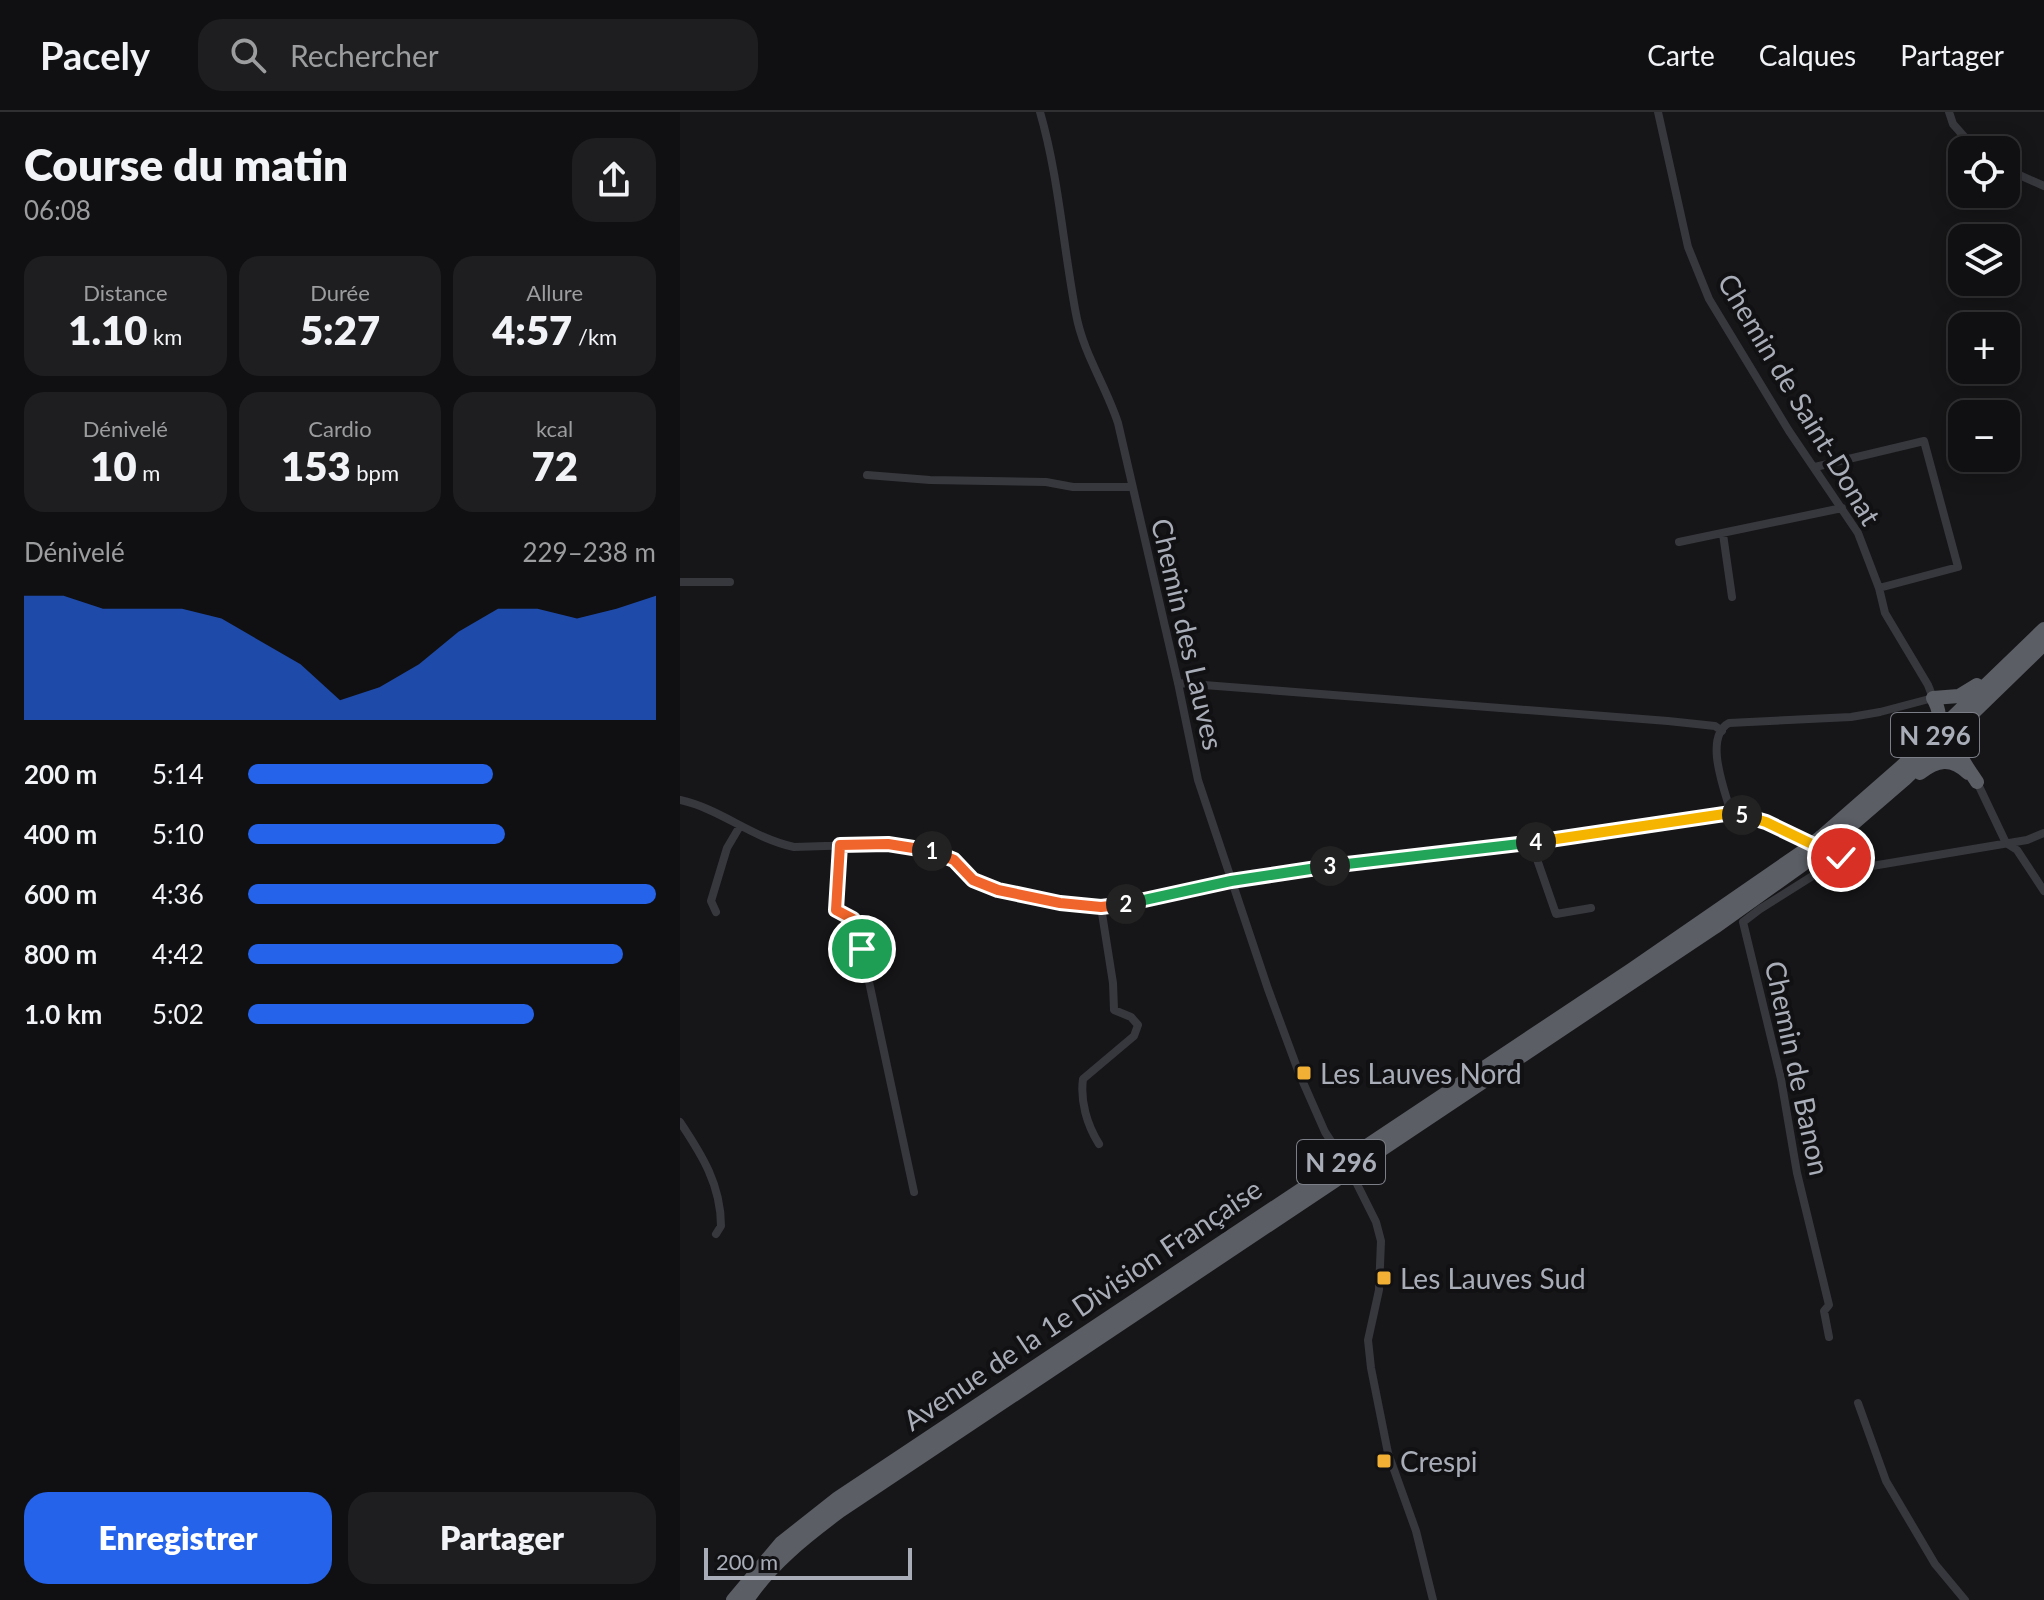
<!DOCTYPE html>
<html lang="fr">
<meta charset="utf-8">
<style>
body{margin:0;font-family:Lato,sans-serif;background:#1e1e20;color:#f1f3f6;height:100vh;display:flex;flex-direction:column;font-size:30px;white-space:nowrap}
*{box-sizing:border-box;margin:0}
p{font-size:26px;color:#9c9d9f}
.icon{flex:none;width:44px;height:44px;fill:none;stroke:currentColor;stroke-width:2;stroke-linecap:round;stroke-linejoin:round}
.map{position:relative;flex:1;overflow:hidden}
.details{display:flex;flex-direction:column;background:#101012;width:680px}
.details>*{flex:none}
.buttons{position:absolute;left:1268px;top:24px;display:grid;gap:16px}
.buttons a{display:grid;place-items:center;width:72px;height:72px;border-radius:16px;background:#101012;box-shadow:0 4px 20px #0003,0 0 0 2px #303032;font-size:40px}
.scale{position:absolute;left:24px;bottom:20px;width:208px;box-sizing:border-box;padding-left:8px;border:4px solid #a8adb8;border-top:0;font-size:22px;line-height:28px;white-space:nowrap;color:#a8adb8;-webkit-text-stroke:6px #111113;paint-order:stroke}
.pin{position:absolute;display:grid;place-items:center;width:68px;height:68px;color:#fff;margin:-34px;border:4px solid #fff;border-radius:50%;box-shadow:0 2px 8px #0007}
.km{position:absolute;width:40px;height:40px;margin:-20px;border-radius:50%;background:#222;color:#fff;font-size:22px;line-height:40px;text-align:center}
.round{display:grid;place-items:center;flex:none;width:84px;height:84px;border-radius:24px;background:#1e1e20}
.summary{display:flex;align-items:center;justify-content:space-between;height:136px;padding:0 24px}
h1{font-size:44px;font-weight:800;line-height:60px}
.figures{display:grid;grid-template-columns:repeat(3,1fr);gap:12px;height:136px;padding:8px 24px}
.figures div{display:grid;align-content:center;border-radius:20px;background:#1e1e20;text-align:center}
.figures b{font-size:40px;font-weight:800}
.figures small{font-size:22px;font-weight:400}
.figures p{font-size:22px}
.chart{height:224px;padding:16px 24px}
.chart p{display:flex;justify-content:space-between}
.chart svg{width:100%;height:144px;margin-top:8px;fill:#2563eb;opacity:.7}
.button{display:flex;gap:16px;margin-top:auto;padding:16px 24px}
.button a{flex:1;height:92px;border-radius:24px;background:#2563eb;color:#fff;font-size:32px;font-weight:800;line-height:92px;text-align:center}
.button a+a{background:#1e1e20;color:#f1f3f6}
ul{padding:0 24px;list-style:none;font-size:26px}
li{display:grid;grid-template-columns:128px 96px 1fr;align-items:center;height:60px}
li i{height:20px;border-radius:10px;background:#2563eb}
header{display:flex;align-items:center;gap:48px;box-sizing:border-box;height:112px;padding:0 40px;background:#101012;border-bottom:2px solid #303032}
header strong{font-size:38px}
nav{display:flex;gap:44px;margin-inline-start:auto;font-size:28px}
.search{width:560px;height:72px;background:#1e1e20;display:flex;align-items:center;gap:20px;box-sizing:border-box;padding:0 28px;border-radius:24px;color:#9c9d9f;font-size:30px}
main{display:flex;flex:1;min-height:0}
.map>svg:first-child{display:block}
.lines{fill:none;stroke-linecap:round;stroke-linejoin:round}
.minor{stroke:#37383d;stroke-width:8}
.trunk{stroke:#5b5e65;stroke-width:14}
.trunk-bridge{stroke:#5b5e65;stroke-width:14}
.split-1-casing{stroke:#fff;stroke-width:16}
.split-2-casing{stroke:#fff;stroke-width:16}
.split-3-casing{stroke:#fff;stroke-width:16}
.split-4-casing{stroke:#fff;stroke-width:16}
.split-5-casing{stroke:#fff;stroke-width:16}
.split-6-casing{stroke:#fff;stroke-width:16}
.split-1{stroke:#f0652b;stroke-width:10}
.split-2{stroke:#f0652b;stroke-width:10}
.split-3{stroke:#22a559;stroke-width:10}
.split-4{stroke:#22a559;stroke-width:10}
.split-5{stroke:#f5b400;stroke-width:10}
.split-6{stroke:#f5b400;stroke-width:10}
.poi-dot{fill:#f2b134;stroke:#111113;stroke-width:3}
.labels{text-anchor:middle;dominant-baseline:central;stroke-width:8;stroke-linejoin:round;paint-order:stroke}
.shield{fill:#111113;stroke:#7b7e86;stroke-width:2}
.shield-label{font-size:26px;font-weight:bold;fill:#a8adb8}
.street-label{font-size:28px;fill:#a8adb8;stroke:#111113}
.poi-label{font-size:28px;fill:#a8adb8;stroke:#111113;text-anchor:start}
</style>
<header>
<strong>Pacely</strong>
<div class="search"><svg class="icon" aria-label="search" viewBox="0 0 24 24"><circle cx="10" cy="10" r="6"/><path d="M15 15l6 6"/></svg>Rechercher</div>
<nav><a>Carte</a><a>Calques</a><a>Partager</a></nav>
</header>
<main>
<section class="details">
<div class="summary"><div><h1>Course du matin</h1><p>06:08</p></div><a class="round"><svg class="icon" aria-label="share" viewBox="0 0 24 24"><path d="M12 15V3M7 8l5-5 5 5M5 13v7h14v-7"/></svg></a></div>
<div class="figures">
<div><p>Distance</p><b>1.10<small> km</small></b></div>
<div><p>Durée</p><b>5:27</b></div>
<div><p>Allure</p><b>4:57<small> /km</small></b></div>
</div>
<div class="figures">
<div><p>Dénivelé</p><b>10<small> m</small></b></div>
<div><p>Cardio</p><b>153<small> bpm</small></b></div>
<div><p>kcal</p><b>72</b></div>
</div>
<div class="chart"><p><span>Dénivelé</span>229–238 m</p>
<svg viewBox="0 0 160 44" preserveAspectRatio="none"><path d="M0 44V6L10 6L20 10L30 10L40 10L50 13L60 20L70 27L80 38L90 34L100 27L110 17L120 10L130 10L140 13L150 10L160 6V44z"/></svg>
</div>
<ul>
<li><b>200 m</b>5:14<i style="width:60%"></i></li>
<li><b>400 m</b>5:10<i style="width:63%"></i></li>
<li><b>600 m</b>4:36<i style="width:100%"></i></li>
<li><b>800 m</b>4:42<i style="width:92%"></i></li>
<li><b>1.0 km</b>5:02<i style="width:70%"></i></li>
</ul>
<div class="button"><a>Enregistrer</a><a>Partager</a></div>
</section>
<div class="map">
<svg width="1364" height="1488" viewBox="0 0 1364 1488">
<rect width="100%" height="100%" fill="#161618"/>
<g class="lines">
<path class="minor" d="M360,0c19,66 23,134 36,202 7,39 30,72 42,109l60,260 20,97 70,209 31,84 26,59 13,20
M978,0l30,135 21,52 80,132 69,102 21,55 6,25 43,72 5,13 -53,14 -29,5 -122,6c-26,14 -4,68 2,90
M1269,0l4,12 23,26
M1326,57l38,17
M1135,355l109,-26 34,126 -79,21
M187,363l63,5 116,2 27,5h59
M1043,422l9,63
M999,430l163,-34
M0,470h50
M498,571l490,38 47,5 7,5
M1297,670l29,61
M0,688c41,9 72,38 114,47l94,-3 40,5 26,11 19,20 25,10 62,13 41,4 48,-6 82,-20 196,-28 104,-11 200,-29 35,9 83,39 23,5 155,-26 17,-7
M851,730l25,72 35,-6
M1326,731l11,7 27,41
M160,733l-4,65 17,9 9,30 52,243
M36,800l-5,-11 16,-53 13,-22
M0,1010c22,33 41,63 41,104l-5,8
M419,1032c-12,-19 -19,-43 -16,-65l51,-43 4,-11 -7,-8 -17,-7 -1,-27 -12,-76
M676,1070l20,40 5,19 -2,49 -11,50 3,28 17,85 28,78 17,69
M1149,1225l-5,-26 5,-6 -32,-132 -16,-94 -38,-157 17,-13 81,-51
M1178,1291l28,78 49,83 30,36"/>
<path class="trunk" d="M1253,586l26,-2 18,-11
M1287,615c-19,20 -2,36 10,55
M1250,621c11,-13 11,-21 3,-35
M1240,661c17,-13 31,-16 48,0
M1141,725l80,-70 143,-138
M1152,730l73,-63 139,-135
M53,1488l48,-57 57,-45 793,-528 174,-120
M67,1488c24,-36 58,-63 93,-89l875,-584 101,-72"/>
<path class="trunk-bridge" d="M1125,738l16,-13
M1136,743l16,-13"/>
</g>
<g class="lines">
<defs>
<path id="split-1" d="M182,837l-9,-30 -17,-9 4,-65 48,-1 44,7"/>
<path id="split-2" d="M252,739l22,9 19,20 25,10 62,13 41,4 25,-3"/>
<path id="split-3" d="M446,792l105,-23 99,-15"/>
<path id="split-4" d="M650,754l206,-24"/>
<path id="split-5" d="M856,730l195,-29 11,2"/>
<path id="split-6" d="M1062,703l24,7 75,36"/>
</defs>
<use href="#split-1" class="split-1-casing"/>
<use href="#split-2" class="split-2-casing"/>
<use href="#split-3" class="split-3-casing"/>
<use href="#split-4" class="split-4-casing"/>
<use href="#split-5" class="split-5-casing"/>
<use href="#split-6" class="split-6-casing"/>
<use href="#split-1" class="split-1"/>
<use href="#split-2" class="split-2"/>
<use href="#split-3" class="split-3"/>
<use href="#split-4" class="split-4"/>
<use href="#split-5" class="split-5"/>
<use href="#split-6" class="split-6"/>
</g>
<g class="poi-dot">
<rect x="616" y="953" width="16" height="16" rx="4"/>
<rect x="696" y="1158" width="16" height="16" rx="4"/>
<rect x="696" y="1341" width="16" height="16" rx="4"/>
</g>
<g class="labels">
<g class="shield">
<rect x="1211" y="601" width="88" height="44" rx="6"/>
<rect x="617" y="1028" width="88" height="44" rx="6"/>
</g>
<g class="shield-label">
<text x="1255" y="623">N 296</text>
<text x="661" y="1050">N 296</text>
</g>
<g class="street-label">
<text transform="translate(1120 287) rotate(59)">Chemin de Saint-Donat</text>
<text transform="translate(508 522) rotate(77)">Chemin des Lauves</text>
<text transform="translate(1118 956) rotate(78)">Chemin de Banon</text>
<text transform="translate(402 1192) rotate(-34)">Avenue de la 1e Division Française</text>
</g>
<g class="poi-label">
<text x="640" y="961">Les Lauves Nord</text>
<text x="720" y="1166">Les Lauves Sud</text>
<text x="720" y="1349">Crespi</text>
</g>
</g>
</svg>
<div class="buttons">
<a><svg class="icon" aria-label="locate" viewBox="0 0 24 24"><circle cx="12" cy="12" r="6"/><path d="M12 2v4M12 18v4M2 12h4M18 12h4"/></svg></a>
<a><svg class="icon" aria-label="layers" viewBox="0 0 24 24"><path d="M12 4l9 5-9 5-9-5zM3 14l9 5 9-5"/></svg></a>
<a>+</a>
<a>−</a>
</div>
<div class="scale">200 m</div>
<div class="pin" style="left:182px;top:837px;background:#1e9e55"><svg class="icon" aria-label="arrive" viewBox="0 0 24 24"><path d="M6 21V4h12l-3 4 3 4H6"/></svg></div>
<div class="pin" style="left:1161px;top:746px;background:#d93025"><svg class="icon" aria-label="check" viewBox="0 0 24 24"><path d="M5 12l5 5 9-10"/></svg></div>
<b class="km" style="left:252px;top:739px">1</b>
<b class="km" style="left:446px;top:792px">2</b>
<b class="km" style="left:650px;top:754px">3</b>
<b class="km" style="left:856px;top:730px">4</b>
<b class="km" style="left:1062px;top:703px">5</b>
</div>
</main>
